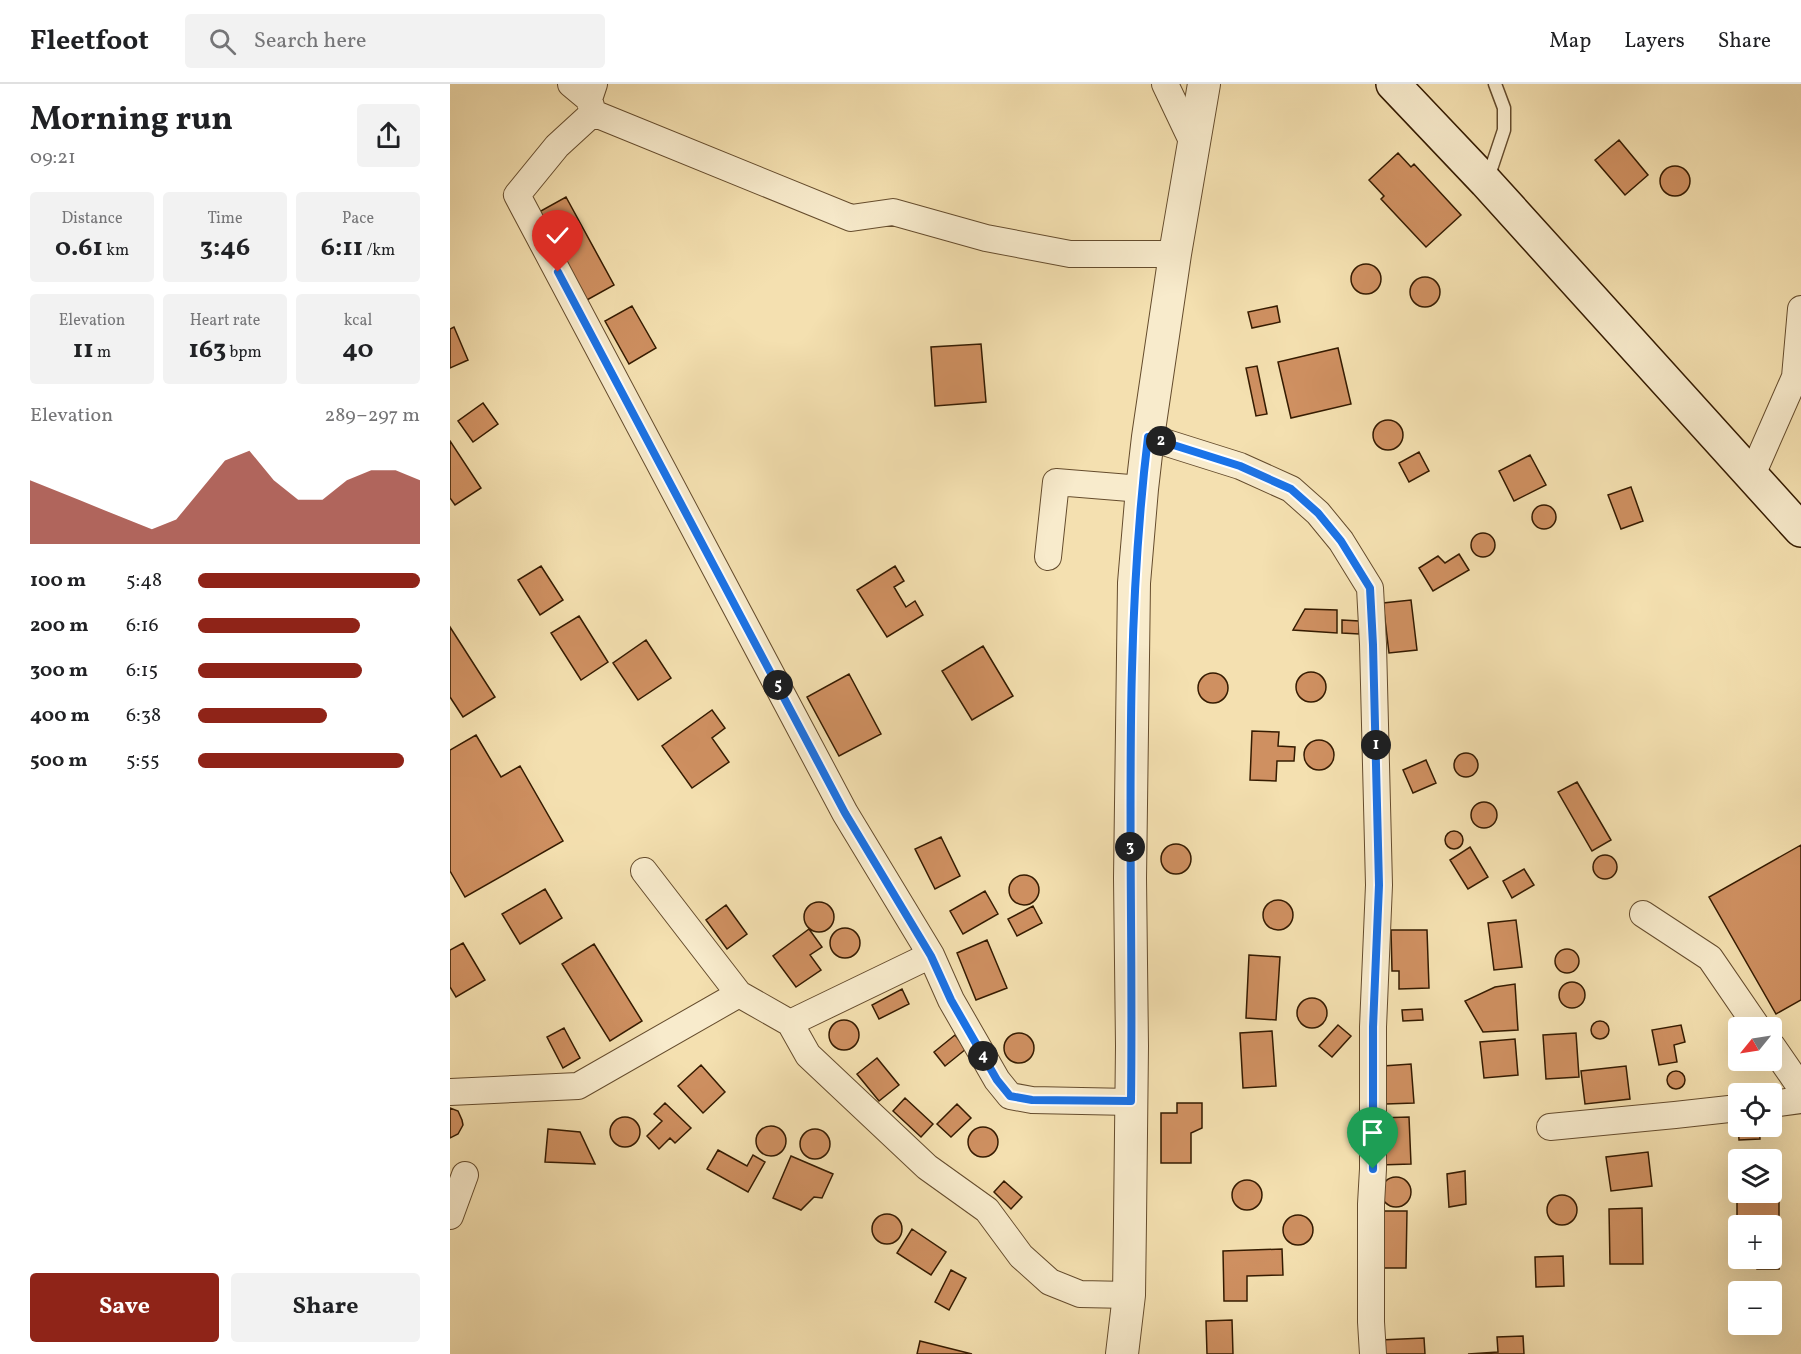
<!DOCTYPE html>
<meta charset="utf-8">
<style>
body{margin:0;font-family:Vollkorn,serif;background:#f2f2f2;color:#202124;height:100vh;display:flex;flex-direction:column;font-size:22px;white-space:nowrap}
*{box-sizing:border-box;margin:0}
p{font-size:20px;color:#757577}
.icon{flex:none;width:33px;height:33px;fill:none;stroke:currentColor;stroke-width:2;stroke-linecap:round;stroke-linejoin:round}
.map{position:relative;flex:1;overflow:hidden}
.side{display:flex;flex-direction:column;background:#fff;width:450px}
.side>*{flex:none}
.needle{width:39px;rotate:240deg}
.fabs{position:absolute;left:1278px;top:933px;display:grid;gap:12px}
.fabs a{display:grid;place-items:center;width:54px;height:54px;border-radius:6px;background:#fff;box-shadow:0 6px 24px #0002;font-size:30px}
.pin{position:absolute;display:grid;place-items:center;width:51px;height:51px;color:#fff;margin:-62px -26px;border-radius:50% 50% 50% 0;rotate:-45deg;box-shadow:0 0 6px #0007}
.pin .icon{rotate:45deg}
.km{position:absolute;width:30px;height:30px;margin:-15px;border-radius:50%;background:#222;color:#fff;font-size:16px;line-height:30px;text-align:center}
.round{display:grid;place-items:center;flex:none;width:63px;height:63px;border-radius:6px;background:#f2f2f2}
.overview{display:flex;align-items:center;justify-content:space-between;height:102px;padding:0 30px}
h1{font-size:33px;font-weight:700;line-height:45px}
.metrics{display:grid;grid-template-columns:repeat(3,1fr);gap:9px;height:102px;padding:6px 30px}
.metrics div{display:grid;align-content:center;border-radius:6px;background:#f2f2f2;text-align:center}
.metrics b{font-size:26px;font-weight:700}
.metrics small{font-size:16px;font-weight:400}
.metrics p{font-size:16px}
.chart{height:168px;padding:12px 30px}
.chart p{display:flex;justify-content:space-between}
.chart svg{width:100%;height:108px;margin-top:6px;fill:#8f2418;opacity:.7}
.button{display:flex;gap:12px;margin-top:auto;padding:12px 30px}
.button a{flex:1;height:69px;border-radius:6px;background:#8f2418;color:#fff;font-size:24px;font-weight:700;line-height:69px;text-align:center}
.button a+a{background:#f2f2f2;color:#202124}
ul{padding:0 30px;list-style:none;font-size:20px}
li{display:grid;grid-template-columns:96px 72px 1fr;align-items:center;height:45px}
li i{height:15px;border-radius:8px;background:#8f2418}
header{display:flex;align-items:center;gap:36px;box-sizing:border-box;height:84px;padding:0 30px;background:#fff;border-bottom:2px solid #e0e0e0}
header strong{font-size:28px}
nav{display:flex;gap:33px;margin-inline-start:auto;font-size:21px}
.search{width:420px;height:54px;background:#f2f2f2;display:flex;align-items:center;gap:15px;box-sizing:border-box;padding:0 21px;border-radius:6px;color:#757577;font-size:22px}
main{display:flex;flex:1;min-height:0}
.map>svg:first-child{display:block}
.building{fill:#cf9061;stroke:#351b01;stroke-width:1.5}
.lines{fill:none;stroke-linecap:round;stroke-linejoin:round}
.service-casing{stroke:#654c2d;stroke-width:15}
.minor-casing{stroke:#654c2d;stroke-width:28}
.tertiary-casing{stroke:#654c2d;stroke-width:34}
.secondary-casing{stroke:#351b01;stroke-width:36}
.service{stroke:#f8ebcc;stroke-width:12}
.minor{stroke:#f8ebcc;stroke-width:26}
.tertiary{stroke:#f8ebcc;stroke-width:32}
.secondary{stroke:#f8ebcc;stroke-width:33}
.route-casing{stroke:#fff;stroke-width:12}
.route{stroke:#1a73e8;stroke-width:8}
</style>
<header>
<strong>Fleetfoot</strong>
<div class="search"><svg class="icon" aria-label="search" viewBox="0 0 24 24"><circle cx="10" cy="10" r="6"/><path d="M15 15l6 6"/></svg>Search here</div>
<nav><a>Map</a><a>Layers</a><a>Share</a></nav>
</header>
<main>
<section class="side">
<div class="overview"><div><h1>Morning run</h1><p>09:21</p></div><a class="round"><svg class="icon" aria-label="share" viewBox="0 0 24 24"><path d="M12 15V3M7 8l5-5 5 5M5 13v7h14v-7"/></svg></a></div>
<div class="metrics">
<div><p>Distance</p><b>0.61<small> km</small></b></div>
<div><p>Time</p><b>3:46</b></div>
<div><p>Pace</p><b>6:11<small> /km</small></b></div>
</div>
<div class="metrics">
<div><p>Elevation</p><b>11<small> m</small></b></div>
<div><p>Heart rate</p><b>163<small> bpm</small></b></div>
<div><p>kcal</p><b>40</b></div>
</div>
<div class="chart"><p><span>Elevation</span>289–297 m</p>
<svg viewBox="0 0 160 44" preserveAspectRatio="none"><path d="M0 44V18L10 22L20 26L30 30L40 34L50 38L60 34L70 22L80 10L90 6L100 18L110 26L120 26L130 18L140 14L150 14L160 18V44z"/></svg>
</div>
<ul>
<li><b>100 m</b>5:48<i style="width:100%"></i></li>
<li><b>200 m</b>6:16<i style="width:73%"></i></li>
<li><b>300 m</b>6:15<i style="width:74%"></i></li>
<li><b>400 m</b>6:38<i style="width:58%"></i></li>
<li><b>500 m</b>5:55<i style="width:93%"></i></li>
</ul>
<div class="button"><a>Save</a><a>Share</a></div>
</section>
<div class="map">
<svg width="1351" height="1270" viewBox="0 0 1351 1270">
<rect width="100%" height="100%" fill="#f4e0b0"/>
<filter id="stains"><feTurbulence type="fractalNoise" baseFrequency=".00333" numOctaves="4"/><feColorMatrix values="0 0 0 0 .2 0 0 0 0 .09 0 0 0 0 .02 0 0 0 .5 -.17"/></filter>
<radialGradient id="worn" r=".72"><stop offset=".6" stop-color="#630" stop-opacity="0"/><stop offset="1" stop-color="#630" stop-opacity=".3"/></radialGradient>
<path class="building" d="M1169,56l29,35 -23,20 -30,-35z
M948,69l13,14 3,-3 47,51 -35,32 -45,-48 3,-3 -15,-16z
M1210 97a15 15 0 1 1 30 0a15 15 0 1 1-30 0Z
M116,113l48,88 -27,15 -48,-88z
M901 195a15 15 0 1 1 30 0a15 15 0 1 1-30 0Z
M960 208a15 15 0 1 1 30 0a15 15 0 1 1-30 0Z
M182,222l24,42 -27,16 -24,-43z
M827,222l3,16 -28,6 -4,-16z
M4,243l14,33 -18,8v-39z
M531,260l5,58 -51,4 -4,-59z
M888,264l13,56 -60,14 -13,-56z
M807,282l10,48 -11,2 -10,-48z
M33,319l15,21 -25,18 -15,-21z
M923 351a15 15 0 1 1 30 0a15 15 0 1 1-30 0Z
M0,357l31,47 -26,17 -5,-7z
M969,368l10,19 -20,11 -10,-19z
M1080,371l16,30 -32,16 -15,-30z
M1181,403l12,34 -22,8 -13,-34z
M1082 433a12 12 0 1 1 24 0a12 12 0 1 1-24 0Z
M1021 461a12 12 0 1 1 24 0a12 12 0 1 1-24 0Z
M1009,470l10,16 -36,21 -14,-23 19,-12 7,7z
M91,482l22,34 -23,15 -22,-35z
M445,482l9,15 -10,6 12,20 9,-6 8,14 -36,22 -30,-47z
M961,516l6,50 -28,3 -6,-50z
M855,525l32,1v23l-44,-3z
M129,532l29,46 -27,18 -30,-47z
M892,536l17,1v13l-17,-1z
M0,543l45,70 -32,20 -13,-20z
M196,556l25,38 -33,22 -25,-37z
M533,562l30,50 -41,24 -30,-49z
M846 603a15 15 0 1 1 30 0a15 15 0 1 1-30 0Z
M748 604a15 15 0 1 1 30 0a15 15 0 1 1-30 0Z
M399,590l32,60 -42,22 -32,-59z
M262,626l13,18 -13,10 17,24 -37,26 -30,-42z
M802,647l27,1 -1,14 17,1 -1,14h-17l-1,20 -26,-1z
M26,651l25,42 19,-11 43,75 -98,56 -15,-26v-121z
M854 671a15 15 0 1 1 30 0a15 15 0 1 1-30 0Z
M1004 681a12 12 0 1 1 24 0a12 12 0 1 1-24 0Z
M976,676l10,23 -23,10 -10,-23z
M1127,698l34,58 -19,11 -34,-59z
M1021 731a13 13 0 1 1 26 0a13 13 0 1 1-26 0Z
M995 756a9 9 0 1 1 18 0a9 9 0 1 1-18 0Z
M491,753l19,39 -25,13 -20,-40z
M711 775a15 15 0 1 1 30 0a15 15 0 1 1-30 0Z
M1351,761v155l-25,14 -67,-117z
M1020,763l18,30 -20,12 -18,-29z
M1143 783a12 12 0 1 1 24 0a12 12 0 1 1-24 0Z
M1074,785l10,16 -22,13 -9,-17z
M559 806a15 15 0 1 1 30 0a15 15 0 1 1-30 0Z
M95,805l17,29 -42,26 -18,-30z
M535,807l13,23 -35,20 -13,-23z
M813 831a15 15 0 1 1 30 0a15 15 0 1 1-30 0Z
M354 833a15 15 0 1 1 30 0a15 15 0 1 1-30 0Z
M276,821l21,29 -20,15 -21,-29z
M583,822l9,17 -25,13 -9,-17z
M1066,836l6,47 -28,3 -6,-47z
M380 859a15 15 0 1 1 30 0a15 15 0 1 1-30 0Z
M359,845l13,18 -12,8 11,15 -25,17 -23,-31z
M941,846h36l2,58 -30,1v-18h-7z
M537,856l20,48 -31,12 -19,-47z
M13,859l22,37 -29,17 -6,-10v-37z
M144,860l48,77 -32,20 -48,-77z
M1105 877a12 12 0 1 1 24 0a12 12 0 1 1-24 0Z
M799,871l31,2 -4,63 -30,-2z
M1109 911a13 13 0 1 1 26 0a13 13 0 1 1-26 0Z
M1065,900l3,46 -35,2 -18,-31 30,-14z
M452,905l7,15 -30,15 -7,-14z
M847 929a15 15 0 1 1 30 0a15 15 0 1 1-30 0Z
M972,925l1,11 -20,1 -1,-11z
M379 951a15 15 0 1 1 30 0a15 15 0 1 1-30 0Z
M1141 946a9 9 0 1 1 18 0a9 9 0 1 1-18 0Z
M888,941l13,11 -19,21 -13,-11z
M1231,941l4,17 -11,3 3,17 -18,3 -7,-35z
M114,944l16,30 -17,10 -16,-31z
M822,947l4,55 -33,2 -3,-55z
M554 964a15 15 0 1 1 30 0a15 15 0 1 1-30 0Z
M1126,949l3,44 -33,2 -3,-44z
M505,951l11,14 -21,17 -11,-14z
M1065,955l3,36 -34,3 -4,-36z
M427,974l22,27 -20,16 -22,-27z
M961,980l3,39 -28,1 -3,-38z
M251,981l24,27 -22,21 -25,-27z
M1176,982l4,33 -45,5 -4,-33z
M1217 996a9 9 0 1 1 18 0a9 9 0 1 1-18 0Z
M455,1014l28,26 -12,13 -28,-26z
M215,1019l26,25 -16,15 -5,-5 -11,11 -12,-13 15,-15 -8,-7z
M727,1019h25v25l-11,5v30h-30v-50h16z
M507,1020l14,14 -20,19 -14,-13z
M0,1024l8,3 4,9 1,5 -5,9 -8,4z
M160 1048a15 15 0 1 1 30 0a15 15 0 1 1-30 0Z
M959,1033l2,47 -32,1 -2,-47z
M1288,1040v2h21l1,13 -21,1z
M306 1057a15 15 0 1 1 30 0a15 15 0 1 1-30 0Z
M518 1058a15 15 0 1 1 30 0a15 15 0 1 1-30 0Z
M350 1060a15 15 0 1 1 30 0a15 15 0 1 1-30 0Z
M98,1045l32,3 15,32 -50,-2z
M268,1066l29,16 6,-11 12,7 -17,30 -41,-23z
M1198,1068l4,34 -41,5 -5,-34z
M341,1072l42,18 -11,24 -8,-1 -13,13 -28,-12z
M1015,1087l1,33 -17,3 -2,-33z
M931 1108a15 15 0 1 1 30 0a15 15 0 1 1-30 0Z
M782 1111a15 15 0 1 1 30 0a15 15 0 1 1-30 0Z
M554,1097l18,16 -11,12 -17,-17z
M1097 1126a15 15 0 1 1 30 0a15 15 0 1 1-30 0Z
M1287,1113h42v72h-22v-11h15v-32h-34v29h-1z
M1192,1124l1,56h-33l-1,-55z
M931,1127h26l-1,57h-26z
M422 1145a15 15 0 1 1 30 0a15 15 0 1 1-30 0Z
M833 1146a15 15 0 1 1 30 0a15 15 0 1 1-30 0Z
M462,1145l34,23 -15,23 -34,-22z
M832,1165l1,26 -36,1v25h-23l-1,-50z
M1113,1172l1,30 -28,1 -1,-30z
M501,1186l15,8 -17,32 -14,-8z
M782,1236l1,34h-26l-1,-33z
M1073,1252l1,18h-56l30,-2 -1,-15z
M974,1254l1,16h-44l-1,-14z
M470,1257l52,13h-55z"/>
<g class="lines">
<defs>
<path id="service" d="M1038,94l16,-48v-22l-9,-24"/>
<path id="minor" d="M121,0l18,15 5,-15
M715,0l29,61
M139,15l4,14 258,105 42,-6 93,26 84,16h105
M143,29l-36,33 -40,49 328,618 86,142 20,45 46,80 13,16 22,4 99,2
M698,353l92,29 51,23 27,24 23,28 29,47 3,56 6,241 -6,142v142l-2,35v118l2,32
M1302,391l43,-98 6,-68
M598,473l8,-75 86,7
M194,787l95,123 51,29 18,32 119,112 60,43 34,46 29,26 30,12 49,1
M1193,830l67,44 48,70
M340,939l141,-68
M1322,962l29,42
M0,1008l128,-6 161,-92
M1322,1020l29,-4
M1100,1043l125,-12 63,-7
M0,1132l15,-41"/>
<path id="tertiary" d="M672,1270l7,-59 1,-74 2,-175 -2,-168 4,-295 8,-94 6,-52 27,-183 29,-170"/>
<path id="secondary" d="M943,0l93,98 315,348"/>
</defs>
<use href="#service" class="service-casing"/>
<use href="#minor" class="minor-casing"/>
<use href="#tertiary" class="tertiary-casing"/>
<use href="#secondary" class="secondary-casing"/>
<use href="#service" class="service"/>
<use href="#minor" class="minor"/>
<use href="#tertiary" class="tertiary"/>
<use href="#secondary" class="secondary"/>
</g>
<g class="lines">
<defs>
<path id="route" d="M108,188l287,541 86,143 20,44 46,80 13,16 22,4 99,1c3,-221 -10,-443 17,-664l92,29 51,23 27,24 23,28 29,47 3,57 6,240 -6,142v142"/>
</defs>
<use href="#route" class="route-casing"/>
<use href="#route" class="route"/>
</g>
<rect width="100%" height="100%" filter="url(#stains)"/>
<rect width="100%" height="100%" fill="url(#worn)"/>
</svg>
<div class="fabs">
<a><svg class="needle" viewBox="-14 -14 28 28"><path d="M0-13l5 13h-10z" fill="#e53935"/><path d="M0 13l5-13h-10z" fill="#757577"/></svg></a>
<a><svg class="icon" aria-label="locate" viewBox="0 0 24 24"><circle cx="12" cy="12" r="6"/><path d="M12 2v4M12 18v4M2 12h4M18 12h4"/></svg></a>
<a><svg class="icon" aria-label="layers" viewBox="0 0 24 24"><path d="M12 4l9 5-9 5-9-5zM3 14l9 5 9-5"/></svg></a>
<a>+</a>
<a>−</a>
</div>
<div class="pin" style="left:923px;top:1085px;background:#1e9e55"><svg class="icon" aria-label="arrive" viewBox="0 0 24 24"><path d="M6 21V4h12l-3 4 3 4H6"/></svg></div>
<div class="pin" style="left:108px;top:188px;background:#d93025"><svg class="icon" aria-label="check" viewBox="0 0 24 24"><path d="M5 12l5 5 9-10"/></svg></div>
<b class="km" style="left:926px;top:661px">1</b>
<b class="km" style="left:711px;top:357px">2</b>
<b class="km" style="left:680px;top:763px">3</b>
<b class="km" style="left:533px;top:972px">4</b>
<b class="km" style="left:328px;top:601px">5</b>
</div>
</main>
